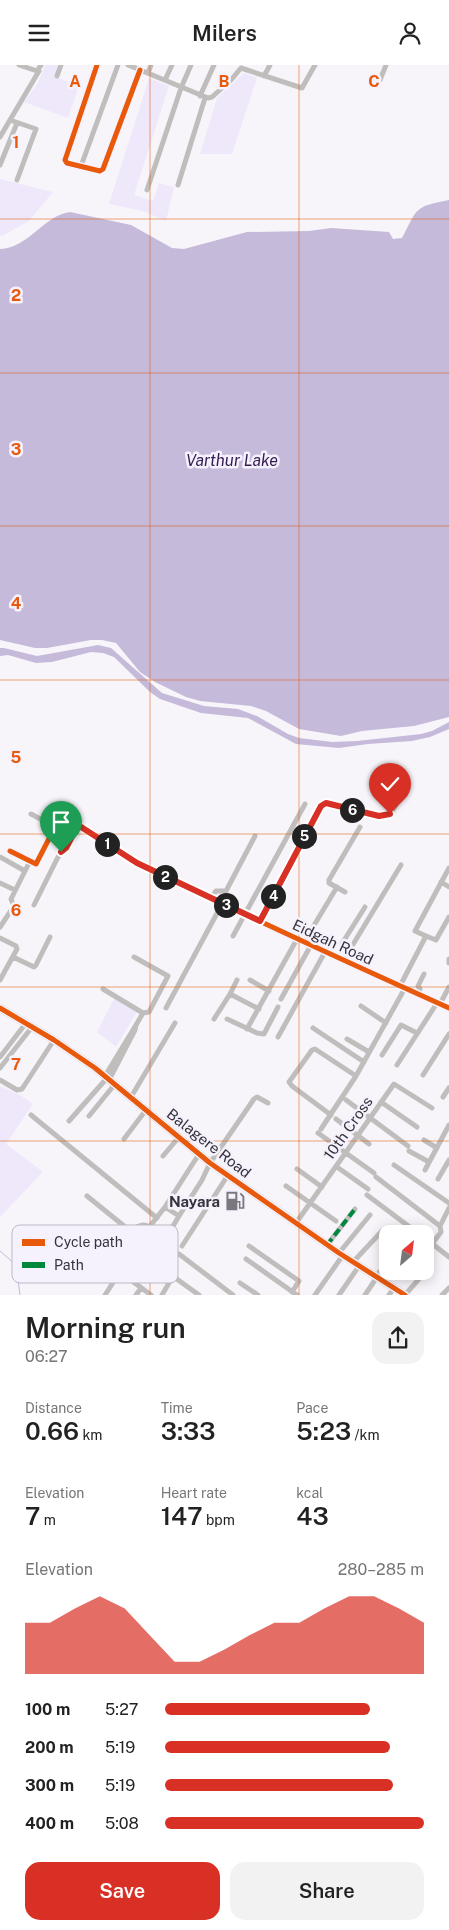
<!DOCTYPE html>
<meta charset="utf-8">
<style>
body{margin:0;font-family:"Public Sans",sans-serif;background:#f2f2f2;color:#222;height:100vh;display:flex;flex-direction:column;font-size:19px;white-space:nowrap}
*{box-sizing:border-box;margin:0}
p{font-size:16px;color:#767676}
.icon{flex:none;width:28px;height:28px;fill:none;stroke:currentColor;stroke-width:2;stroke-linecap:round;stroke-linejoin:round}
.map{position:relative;height:1230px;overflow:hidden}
.panel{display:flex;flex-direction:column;background:#fff;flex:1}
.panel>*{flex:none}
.needle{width:32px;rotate:28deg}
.controls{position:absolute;left:379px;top:1160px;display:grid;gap:10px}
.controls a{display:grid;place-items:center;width:55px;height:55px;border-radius:10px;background:#fff;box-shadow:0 2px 12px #0003;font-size:25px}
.pin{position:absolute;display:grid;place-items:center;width:42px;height:42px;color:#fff;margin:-51px -21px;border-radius:50% 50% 50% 0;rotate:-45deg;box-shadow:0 0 5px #0007}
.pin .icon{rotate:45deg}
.km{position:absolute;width:25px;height:25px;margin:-12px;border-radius:50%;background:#222;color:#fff;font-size:14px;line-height:25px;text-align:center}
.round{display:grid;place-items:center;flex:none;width:52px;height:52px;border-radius:15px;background:#f2f2f2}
.summary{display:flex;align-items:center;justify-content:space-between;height:85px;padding:0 25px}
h1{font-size:28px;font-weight:600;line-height:38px}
.stats{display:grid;grid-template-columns:repeat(3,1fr);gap:8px;height:85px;padding:5px 25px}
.stats div{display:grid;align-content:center}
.stats b{font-size:25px;font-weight:600}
.stats small{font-size:14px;font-weight:400}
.stats p{font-size:14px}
.chart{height:140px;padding:10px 25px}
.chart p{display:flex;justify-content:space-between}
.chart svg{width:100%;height:90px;margin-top:5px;fill:#d93025;opacity:.7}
.action{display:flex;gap:10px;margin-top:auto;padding:10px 25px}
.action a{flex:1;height:58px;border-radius:15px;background:#d93025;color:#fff;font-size:20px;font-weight:600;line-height:58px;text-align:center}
.action a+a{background:#f2f2f2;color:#222}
ul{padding:0 25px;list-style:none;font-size:16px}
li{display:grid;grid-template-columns:80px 60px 1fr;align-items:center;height:38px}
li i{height:12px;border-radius:6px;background:#d93025}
header{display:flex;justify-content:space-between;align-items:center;height:65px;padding:0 25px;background:#fff;font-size:22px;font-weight:600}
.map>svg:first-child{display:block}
.green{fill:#efe8fb}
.water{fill:#c6bada}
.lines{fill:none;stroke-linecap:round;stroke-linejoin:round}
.stream{stroke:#c6bada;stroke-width:1}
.street{stroke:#bfbebc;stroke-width:5}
.secondary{stroke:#b4b3b1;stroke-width:8}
.quiet{stroke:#00873e;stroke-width:4;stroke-dasharray:8 4;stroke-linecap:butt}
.cycleway-casing{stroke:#f6f2fd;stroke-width:8}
.cycleway{stroke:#e8590c;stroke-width:5}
.route-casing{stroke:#fff;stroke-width:10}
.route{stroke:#d93025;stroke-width:6}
.grid{fill:none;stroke:#e8590c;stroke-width:1;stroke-opacity:0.55}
.labels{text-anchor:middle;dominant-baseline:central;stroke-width:5;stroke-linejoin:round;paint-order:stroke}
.street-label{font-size:15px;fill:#36333b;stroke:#f6f2fd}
.poi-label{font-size:15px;font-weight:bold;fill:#36333b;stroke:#f6f2fd;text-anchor:end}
.water-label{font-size:16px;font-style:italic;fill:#351b51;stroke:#f6f2fd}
.key{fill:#f6f2fd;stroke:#bcb9c3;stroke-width:1}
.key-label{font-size:14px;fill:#36333b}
.grid-label{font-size:16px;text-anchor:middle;font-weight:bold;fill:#e8590c;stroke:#f6f2fd;stroke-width:5;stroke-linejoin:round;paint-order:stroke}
</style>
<header><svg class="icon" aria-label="menu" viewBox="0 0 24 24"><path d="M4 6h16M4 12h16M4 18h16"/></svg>Milers<svg class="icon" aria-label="person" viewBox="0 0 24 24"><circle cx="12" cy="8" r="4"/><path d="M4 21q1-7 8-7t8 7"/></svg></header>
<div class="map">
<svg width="449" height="1230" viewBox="0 0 449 1230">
<rect width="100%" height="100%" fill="#f7f5fa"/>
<path class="green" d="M45,0h15l-4,12 23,9 -11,32 -44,-16 14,-19z
M244,8l13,5 -25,76h-32l17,-56z
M149,13l20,8 -35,109 19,6 6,-18 15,4 -8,34 -23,-10 -34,-7z
M0,114l53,13 -24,29 -27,15 -2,-1z
M115,932l23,13 -22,37 -19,-15z
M0,1021l20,9 13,9 -27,40 37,28 -43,45z"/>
<path class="water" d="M449,135v517l-35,9 -52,5 -21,5 -42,-7 -33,-18 -15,-5 -51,-5 -14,-4 -31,-15 -15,-10 -24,-29 -14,-3h-11l-44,8h-12l-35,-8v-391c29,-1 44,-34 70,-37l61,13 41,23 12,1 63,-17 62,-1 22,-3 58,4 4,7 9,-1c16,-30 11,-31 47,-38z
M98,580l13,3 51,45 42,13 34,3 19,7 31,18 11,4 33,4 25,-1 64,-7 11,-3 17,-9v7l-19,8 -18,4 -44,3 -29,4 -43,-4 -48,-26 -47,-5 -41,-14 -10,-7 -36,-35 -11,-4 -12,-1 -39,10 -16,1 -28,-8 -8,1v-8h4l33,8z"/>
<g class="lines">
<path class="stream" d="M0,1186l16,14 4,30"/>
<path class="street" d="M19,0l18,6 4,-6
M97,0l-32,95 2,3 33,8 3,-2 37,-99
M128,0l80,33 4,-1 19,-17 10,-12 61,20 13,-23
M148,8l3,-8
M57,11l4,-11
M264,11l6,-11
M165,15l7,-15
M380,15l6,-15
M200,31l14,-31
M10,55l26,9 -19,51
M0,72l39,-66
M0,100l17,-42
M81,101l37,-101
M178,120l27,-87
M147,125l34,-102 10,-23
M31,749l13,7
M10,786l26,13 19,-37 -11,-6 9,-15c54,47 121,75 185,105 70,33 140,65 211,97
M0,792l25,14
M441,817l8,5
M0,818l15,7
M345,827l-16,-9v-3l31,-53
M211,833l5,-7h10l29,-55
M34,840l24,-48 8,-9 12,-23
M260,856l61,-115 5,-3 58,13 6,-2 7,-11
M0,862l14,-21 -3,-7 19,-38
M233,871l72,-132
M426,871l-11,-5 34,-63
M0,873l16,8 1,3 -17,31
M304,877l33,-55
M350,884l-8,-5 1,-2 22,-35
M13,892l21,10 2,-2 14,-28
M449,894v4
M343,896l58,-96
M250,915l19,11
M400,921l26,-50 10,4 13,-23
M103,924l40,24 6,-1 19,-36 -34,-19
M230,929l7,-14
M418,929l2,-5 -2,-3 6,-12
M281,934l30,-54
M440,939l9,-17
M361,941l25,17
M166,943l56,-104
M214,954l16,-25 29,15
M227,954l30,14 7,1 14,-27
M136,960l7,-12
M313,963l51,34
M247,964l50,-90
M278,972l47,-85
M347,974l22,13
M382,990l19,-30 16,8
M0,992l26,-34
M397,1000l40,-62
M0,1003l32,-41
M423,1010l26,-41
M105,1011l31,-51 -1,5 -26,50
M0,1015l17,10 5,-1 32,-49
M131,1032l44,-74
M443,1032l6,-9
M346,1035l62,46
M381,1037l36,25
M31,1050l126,103
M331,1050l-39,-29 -3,-4 23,-32 3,-1 41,27
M89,1051l26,-32
M336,1054l33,25
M69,1056l38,-43
M321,1064l35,-53 49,-88
M318,1068l56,40
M124,1074l22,-29
M424,1075l13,8
M409,1086l20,11
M163,1091l16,-19
M394,1100l55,38
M337,1102l31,22
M297,1104l25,18
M425,1105l24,-45
M376,1112l64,49 9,-18
M438,1114l11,-19
M286,1121l50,35
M367,1130l52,39
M87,1131l42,34c7,-2 13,-8 20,-3
M165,1142l34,-53
M296,1158l98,-139 38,24
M425,1173l24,19
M432,1179l9,-12 -1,-6
M327,1180l28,-36
M182,1181l46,-71
M249,1181l50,35 -7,11
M135,1184l64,46
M339,1188l31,-38
M246,1194l51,36
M152,1196l27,-45
M353,1197l29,-31
M164,1205l12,-17 3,1 54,41
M120,1207l31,23
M376,1211l12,-14
M240,1218l18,12
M105,1230l42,-65 18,-23 14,9 23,-36 8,-17 44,-64 3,-2 11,6
M136,1230l5,-7
M162,1230l11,-19
M315,1230l28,-40
M339,1230l20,-29
M365,1230l12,-18
M389,1230l5,-7
M405,1230l26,-30
M442,1230l7,-7"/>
<path class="secondary" d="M0,943l54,32 41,28 115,95 129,90 66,42"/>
<path class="quiet" d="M327,1180l28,-36"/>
<defs>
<path id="cycleway" d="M97,0l-32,95 2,3 33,8 3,-2 37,-99
M10,786l26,13 19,-37 -11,-6 9,-15c54,47 121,75 185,105 70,33 140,65 211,97
M0,943l54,32 41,28 115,95 129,90 66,42"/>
</defs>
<use href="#cycleway" class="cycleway-casing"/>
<use href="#cycleway" class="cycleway"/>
</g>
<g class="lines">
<defs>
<path id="route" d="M61,787l5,-4 12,-23 59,38 123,58 61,-115 5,-3 53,13 11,-2"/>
</defs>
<use href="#route" class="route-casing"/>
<use href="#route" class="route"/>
</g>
<path class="grid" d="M150,0v1230M299,0v1230M0,154h449M0,308h449M0,461h449M0,615h449M0,769h449M0,922h449M0,1076h449"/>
<defs>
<symbol id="fuel-bare" viewBox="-9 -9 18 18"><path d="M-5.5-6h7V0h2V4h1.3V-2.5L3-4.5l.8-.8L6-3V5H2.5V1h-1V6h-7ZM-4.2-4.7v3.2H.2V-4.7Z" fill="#7a777e" stroke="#f6f2fd" stroke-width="2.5" paint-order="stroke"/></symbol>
</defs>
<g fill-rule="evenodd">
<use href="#fuel-bare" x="221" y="1122" width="28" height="28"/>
</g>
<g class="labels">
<g class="street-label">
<text transform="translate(333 877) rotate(25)">Eidgah Road</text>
<text transform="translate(348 1063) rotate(-55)">10th Cross</text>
<text transform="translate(209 1078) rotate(38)">Balagere Road</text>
</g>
<g class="poi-label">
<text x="220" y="1136">Nayara</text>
</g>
<g class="water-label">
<text x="232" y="395">Varthur Lake</text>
</g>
</g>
<rect x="12" y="1160" width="166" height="58" rx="8" class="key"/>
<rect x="22" y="1174" width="23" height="7" fill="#e8590c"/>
<rect x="22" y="1197" width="23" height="6" fill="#00873e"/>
<g class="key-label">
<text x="54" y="1182">Cycle path</text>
<text x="54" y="1205">Path</text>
</g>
<g class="grid-label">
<text x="75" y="22">A</text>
<text x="224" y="22">B</text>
<text x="374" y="22">C</text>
<text x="16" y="83">1</text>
<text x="16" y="236">2</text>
<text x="16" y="390">3</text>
<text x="16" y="544">4</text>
<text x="16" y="698">5</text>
<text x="16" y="851">6</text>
<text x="16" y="1005">7</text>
</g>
</svg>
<div class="controls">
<a><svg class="needle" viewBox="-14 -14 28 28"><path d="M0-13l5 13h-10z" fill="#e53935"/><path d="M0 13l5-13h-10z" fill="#767676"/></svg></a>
</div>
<div class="pin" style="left:61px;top:787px;background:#1e9e55"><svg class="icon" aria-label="arrive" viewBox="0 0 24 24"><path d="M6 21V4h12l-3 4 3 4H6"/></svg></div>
<div class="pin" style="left:390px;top:749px;background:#d93025"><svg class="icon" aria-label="check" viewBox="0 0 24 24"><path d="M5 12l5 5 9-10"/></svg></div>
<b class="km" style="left:107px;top:779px">1</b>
<b class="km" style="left:165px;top:812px">2</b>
<b class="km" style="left:226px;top:840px">3</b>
<b class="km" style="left:273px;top:831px">4</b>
<b class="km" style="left:304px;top:771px">5</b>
<b class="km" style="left:352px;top:745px">6</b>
</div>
<section class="panel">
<div class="summary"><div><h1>Morning run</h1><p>06:27</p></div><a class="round"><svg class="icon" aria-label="share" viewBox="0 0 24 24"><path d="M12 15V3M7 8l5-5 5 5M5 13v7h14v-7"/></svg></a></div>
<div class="stats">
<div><p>Distance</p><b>0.66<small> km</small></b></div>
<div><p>Time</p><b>3:33</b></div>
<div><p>Pace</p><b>5:23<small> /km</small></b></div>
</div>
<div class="stats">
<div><p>Elevation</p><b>7<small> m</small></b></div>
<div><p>Heart rate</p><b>147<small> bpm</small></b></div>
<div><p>kcal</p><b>43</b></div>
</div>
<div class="chart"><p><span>Elevation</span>280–285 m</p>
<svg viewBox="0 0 160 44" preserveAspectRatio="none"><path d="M0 44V19L10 19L20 12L30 6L40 12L50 25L60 38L70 38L80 32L90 25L100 19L110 19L120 12L130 6L140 6L150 12L160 19V44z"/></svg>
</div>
<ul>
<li><b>100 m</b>5:27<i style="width:79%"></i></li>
<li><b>200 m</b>5:19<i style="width:87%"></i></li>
<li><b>300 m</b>5:19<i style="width:88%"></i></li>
<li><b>400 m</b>5:08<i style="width:100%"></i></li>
</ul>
<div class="action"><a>Save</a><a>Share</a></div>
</section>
